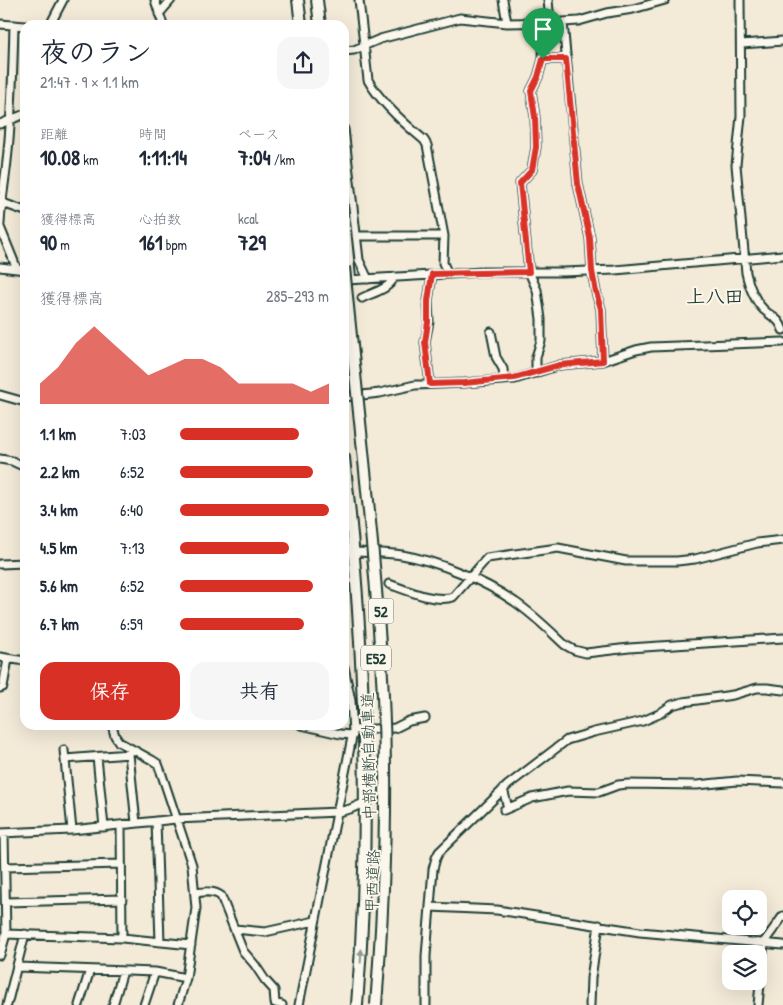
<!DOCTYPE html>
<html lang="ja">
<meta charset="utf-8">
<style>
body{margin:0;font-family:"Patrick Hand","Klee One",sans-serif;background:#f6f6f7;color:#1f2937;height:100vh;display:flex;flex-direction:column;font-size:19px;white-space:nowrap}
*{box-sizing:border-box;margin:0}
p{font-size:16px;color:#747a83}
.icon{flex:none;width:28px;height:28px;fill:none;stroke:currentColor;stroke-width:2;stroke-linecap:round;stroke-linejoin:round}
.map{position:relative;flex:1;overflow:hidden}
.panel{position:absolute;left:20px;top:20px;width:329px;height:710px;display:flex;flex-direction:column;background:#fff;border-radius:15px;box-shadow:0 5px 20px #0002}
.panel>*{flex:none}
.controls{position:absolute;left:722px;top:890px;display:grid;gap:10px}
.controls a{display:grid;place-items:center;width:45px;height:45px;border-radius:10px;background:#fff;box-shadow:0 5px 20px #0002;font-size:25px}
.pin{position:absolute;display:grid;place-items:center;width:42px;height:42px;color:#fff;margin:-51px -21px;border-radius:50% 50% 50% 0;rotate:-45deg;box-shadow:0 0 5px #0007}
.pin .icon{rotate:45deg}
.round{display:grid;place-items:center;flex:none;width:52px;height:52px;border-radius:15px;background:#f6f6f7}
.overview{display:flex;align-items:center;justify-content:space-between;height:85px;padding:0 20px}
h1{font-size:28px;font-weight:700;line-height:38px}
.figures{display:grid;grid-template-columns:repeat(3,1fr);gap:8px;height:85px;padding:5px 20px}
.figures div{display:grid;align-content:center}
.figures b{font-size:21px;font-weight:700}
.figures small{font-size:14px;font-weight:400}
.figures p{font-size:14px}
.chart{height:140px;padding:10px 20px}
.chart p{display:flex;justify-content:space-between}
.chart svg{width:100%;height:90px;margin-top:5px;fill:#d93025;opacity:.7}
.action{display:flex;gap:10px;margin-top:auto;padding:10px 20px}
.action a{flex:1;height:58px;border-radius:15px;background:#d93025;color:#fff;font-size:20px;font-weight:700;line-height:58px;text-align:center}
.action a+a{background:#f6f6f7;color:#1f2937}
ul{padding:0 20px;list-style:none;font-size:16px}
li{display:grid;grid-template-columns:80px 60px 1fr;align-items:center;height:38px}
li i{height:12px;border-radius:6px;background:#d93025}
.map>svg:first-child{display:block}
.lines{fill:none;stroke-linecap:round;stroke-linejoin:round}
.minor-casing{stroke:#1f3d34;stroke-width:11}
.highway-casing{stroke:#1f3d34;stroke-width:14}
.minor{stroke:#fbf7ec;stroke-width:7}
.highway{stroke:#fbf7ec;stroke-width:10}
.highway-bridge-casing{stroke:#1f3d34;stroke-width:14;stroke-linecap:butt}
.highway-bridge{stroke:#fbf7ec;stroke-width:10}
.oneway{fill:#8d9a90}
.route-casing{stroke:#fff;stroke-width:10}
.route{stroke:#d93025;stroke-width:6}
.labels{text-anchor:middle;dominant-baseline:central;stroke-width:4;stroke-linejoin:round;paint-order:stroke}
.shield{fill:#fbf7ec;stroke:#61756b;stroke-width:1}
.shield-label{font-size:15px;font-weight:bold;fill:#1f3d34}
.street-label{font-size:16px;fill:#1f3d34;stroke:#fbf7ec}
.quarter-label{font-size:19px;font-weight:bold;fill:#1f3d34;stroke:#fbf7ec}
</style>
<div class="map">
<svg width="783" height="1005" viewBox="0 0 783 1005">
<rect width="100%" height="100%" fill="#f3ead8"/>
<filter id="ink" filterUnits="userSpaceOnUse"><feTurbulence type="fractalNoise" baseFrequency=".02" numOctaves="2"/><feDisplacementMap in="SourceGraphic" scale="10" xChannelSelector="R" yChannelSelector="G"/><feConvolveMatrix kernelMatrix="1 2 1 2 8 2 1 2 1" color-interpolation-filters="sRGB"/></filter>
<g filter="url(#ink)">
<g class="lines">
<defs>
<path id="minor" d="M155,0l8,25
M359,0l9,80c12,22 38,45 56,60l3,5 17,91 -1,27 5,11
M503,0l4,23
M548,0l2,22
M740,0l1,116 -5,49 10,108c3,13 8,27 18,37 9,8 15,8 19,20
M159,14l12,-14
M563,22l15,162 12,54 2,33 4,21 5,17 2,52
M0,24l25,2
M50,25l13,-25
M741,44l42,-3
M344,51l10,-1 26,-11 80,-21 47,5 56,-1 16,-1 28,-8 26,-4 32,-9
M543,59h23
M0,124l25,-10
M344,129l15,131 9,19
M0,202l25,9
M0,224c1,-25 6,-48 8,-73 4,-42 5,-83 6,-126
M0,227l17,42
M356,236h88
M0,267l25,3
M347,280l135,-8h81l52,-2 168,-15
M362,298c10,-5 28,-9 32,-21
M491,332l5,25 7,12 1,10
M536,373v-16l5,-16v-22l-4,-29 -8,-18 -9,-89 12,-13 4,-23 -1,-30 -4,-26 7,-14 5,-18 1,-36
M430,384l-5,-42 4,-20 -1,-21 4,-26
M0,395l25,7
M344,397l36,-4 35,-8 49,-2 51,-4 45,-14 43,-4 33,-11 15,-3 132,-5
M0,459l12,2 13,6
M344,552c19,0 38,0 58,3 36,6 83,26 113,47 18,12 34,28 50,43l9,5 12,3 43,-5 154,-10
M0,564l25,-1
M389,584c17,6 46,19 64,13l34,-39 71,-10 68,13h51l18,-2 62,-16 26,-3
M0,657l25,4
M0,688l3,-1 5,-28
M112,725l3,11 4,6 33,18 6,4 3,8 31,93 4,43 -10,70 -8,27
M301,725l39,9 13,1
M353,730l42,-2 14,-7 16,-3
M64,750l8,80
M129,754l7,69
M97,757l7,70
M65,759l64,-5 2,-3
M503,789l5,19
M504,810l28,-12 36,-7 31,1 19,-7 10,-1 69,1 40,-4 46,2
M156,821l4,121
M121,825l1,113
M0,833l72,-3 104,-11 162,-7 12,-3 16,-7
M5,867l116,-3
M195,893c8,-1 19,-3 26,3l22,55 12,14 10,15 9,10 1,13 7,2
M6,902l116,-3
M430,907l67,3 143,22 143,13
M235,929l30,3 50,-11
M6,934l116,4 69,7
M0,955l6,-21 -2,-101
M18,967l137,5 31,6
M7,1005l18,-71
M79,1005l11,-35
M113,1005l10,-34
M144,1005l11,-33
M299,1005l54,-273 -2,-31 -7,-34
M426,1005v-49l7,-87 3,-11 3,-6 69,-67 59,-45 27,-8 49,-11 16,-7 13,-9 11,-3 50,-7 24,-7h10l16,2
M590,1005l1,-27 8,-53
M758,1005l6,-63 19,-26"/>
<path id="highway" d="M298,0l3,25
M317,0l3,25
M344,219l6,59
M344,458c21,183 28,363 13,547"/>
</defs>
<use href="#minor" class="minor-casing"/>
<use href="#highway" class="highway-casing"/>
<use href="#minor" class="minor"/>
<use href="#highway" class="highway"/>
<defs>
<path id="highway-bridge" d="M344,267c14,143 32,286 39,429 5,103 1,206 -7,309"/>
</defs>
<use href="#highway-bridge" class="highway-bridge-casing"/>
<use href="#highway-bridge" class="highway-bridge"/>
</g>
<defs><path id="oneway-solid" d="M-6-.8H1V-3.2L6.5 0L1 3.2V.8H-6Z" transform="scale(1.25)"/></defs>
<use class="oneway" href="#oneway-solid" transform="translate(361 956) rotate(-87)"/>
</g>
<g class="lines" filter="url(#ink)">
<defs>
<path id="route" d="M543,59h23l12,125 12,54 2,33 4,21 5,17 2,52 -43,4 -46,13 -50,5 -34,1 -5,-42 3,-20v-21l4,-27 97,-2 -9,-89 12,-13 4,-23 -1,-30 -4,-26 7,-14z"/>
</defs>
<use href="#route" class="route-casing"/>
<use href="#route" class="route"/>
</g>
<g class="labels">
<g class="shield">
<rect x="368.5" y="598.5" width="25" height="25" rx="4"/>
<rect x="361" y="645.5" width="30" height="25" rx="4"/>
</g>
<g class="shield-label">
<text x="381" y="611">52</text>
<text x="376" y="658">E52</text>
</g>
<g class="street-label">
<text transform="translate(368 756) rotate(-91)">中部横断自動車道</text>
<text transform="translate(372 881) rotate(-88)">甲西道路</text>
</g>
<g class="quarter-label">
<text x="715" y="296">上八田</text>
</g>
</g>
</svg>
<div class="controls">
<a><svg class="icon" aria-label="locate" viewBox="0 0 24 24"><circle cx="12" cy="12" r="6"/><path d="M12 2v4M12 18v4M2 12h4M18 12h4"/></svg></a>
<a><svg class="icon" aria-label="layers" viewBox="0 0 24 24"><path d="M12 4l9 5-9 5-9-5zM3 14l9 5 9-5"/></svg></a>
</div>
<div class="pin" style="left:543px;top:59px;background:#1e9e55"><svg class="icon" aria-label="arrive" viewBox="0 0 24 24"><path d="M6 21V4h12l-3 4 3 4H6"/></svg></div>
<section class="panel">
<div class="overview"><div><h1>夜のラン</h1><p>21:47 · 9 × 1.1 km</p></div><a class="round"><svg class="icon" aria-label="share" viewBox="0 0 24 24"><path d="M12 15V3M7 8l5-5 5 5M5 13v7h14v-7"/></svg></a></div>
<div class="figures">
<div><p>距離</p><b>10.08<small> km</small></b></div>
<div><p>時間</p><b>1:11:14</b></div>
<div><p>ペース</p><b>7:04<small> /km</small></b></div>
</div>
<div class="figures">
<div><p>獲得標高</p><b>90<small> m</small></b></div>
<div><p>心拍数</p><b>161<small> bpm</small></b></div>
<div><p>kcal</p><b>729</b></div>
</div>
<div class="chart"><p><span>獲得標高</span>285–293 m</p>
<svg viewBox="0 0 160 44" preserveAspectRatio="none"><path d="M0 44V34L10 26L20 14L30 6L40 14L50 22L60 30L70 26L80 22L90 22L100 26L110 34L120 34L130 34L140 34L150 38L160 34V44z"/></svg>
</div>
<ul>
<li><b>1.1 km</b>7:03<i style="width:80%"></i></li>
<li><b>2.2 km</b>6:52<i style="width:89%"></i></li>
<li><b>3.4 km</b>6:40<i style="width:100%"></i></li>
<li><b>4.5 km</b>7:13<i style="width:73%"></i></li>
<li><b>5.6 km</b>6:52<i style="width:89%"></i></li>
<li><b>6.7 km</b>6:59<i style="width:83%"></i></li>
</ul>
<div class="action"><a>保存</a><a>共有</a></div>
</section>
</div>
